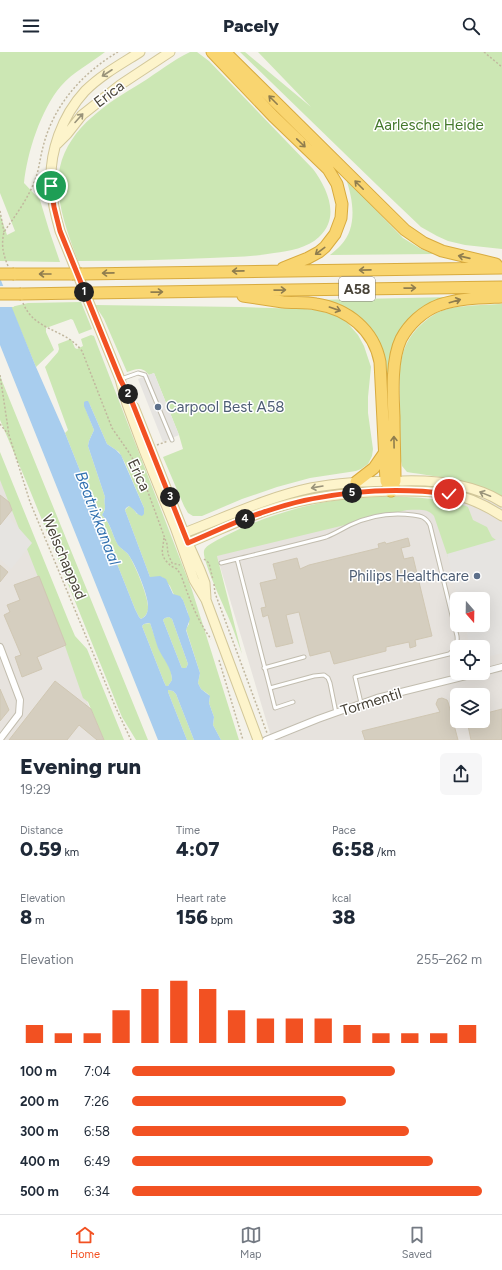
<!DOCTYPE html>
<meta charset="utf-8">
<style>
body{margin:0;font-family:Figtree,sans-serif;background:#f6f6f7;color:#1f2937;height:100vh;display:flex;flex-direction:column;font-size:15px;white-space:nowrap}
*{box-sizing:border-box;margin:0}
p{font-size:13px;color:#747a83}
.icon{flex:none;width:22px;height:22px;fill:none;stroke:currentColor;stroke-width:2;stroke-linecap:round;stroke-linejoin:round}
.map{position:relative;height:688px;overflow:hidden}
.side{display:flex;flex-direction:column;background:#fff;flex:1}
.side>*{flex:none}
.needle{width:26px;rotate:160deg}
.tools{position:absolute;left:450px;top:540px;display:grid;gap:8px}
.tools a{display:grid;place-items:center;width:40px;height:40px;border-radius:6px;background:#fff;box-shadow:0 4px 16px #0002;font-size:20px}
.pin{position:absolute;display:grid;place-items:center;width:34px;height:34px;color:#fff;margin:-17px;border:2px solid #fff;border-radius:50%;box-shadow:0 1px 4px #0007}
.km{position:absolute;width:20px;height:20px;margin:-10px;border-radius:50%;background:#222;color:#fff;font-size:11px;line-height:20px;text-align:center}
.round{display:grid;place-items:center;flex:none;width:42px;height:42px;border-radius:6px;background:#f6f6f7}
.overview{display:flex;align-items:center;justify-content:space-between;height:68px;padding:0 20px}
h1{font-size:22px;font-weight:800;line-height:30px}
.figures{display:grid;grid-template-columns:repeat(3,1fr);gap:6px;height:68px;padding:4px 20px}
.figures div{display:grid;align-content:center}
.figures b{font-size:20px;font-weight:800}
.figures small{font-size:11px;font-weight:400}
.figures p{font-size:11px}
.chart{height:112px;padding:8px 20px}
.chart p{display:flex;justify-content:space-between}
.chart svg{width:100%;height:72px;margin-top:4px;stroke:#f25122;stroke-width:6}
ul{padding:0 20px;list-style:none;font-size:13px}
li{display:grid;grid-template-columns:64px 48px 1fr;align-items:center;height:30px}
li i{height:10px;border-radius:5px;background:#f25122}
header{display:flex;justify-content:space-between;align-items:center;height:52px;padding:0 20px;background:#fff;font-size:18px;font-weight:800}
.tab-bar{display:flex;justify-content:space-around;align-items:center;height:56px;border-top:1px solid #e0e1e3;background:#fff;font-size:11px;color:#747a83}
.tab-bar a{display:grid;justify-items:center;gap:2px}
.tab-bar .active{color:#f25122}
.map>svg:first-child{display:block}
.industrial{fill:#e7e3de;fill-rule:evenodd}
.green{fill:#cce7b4}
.parking{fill:#e6e4e1}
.water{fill:#a8cdee;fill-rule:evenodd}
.pier{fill:#f4f2ea}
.building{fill:#d5cebf;stroke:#d0c7b3}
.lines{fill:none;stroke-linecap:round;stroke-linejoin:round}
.service-casing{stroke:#c2bdaf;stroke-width:5}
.minor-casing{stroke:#c2bdaf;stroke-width:8}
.secondary-casing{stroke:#d2c79a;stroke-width:11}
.motorway-casing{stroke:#d8ab3f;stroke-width:13}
.path{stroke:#c1b79e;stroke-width:1.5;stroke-dasharray:2 2;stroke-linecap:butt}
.service{stroke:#fff;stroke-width:3}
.minor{stroke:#fff;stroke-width:6}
.secondary{stroke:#fdf4cb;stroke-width:9}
.motorway{stroke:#f9d570;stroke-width:11}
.motorway-bridge-casing{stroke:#d8ab3f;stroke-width:13;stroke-linecap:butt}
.motorway-bridge{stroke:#f9d570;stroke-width:11}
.oneway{stroke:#99937a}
.oneway2{stroke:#8f7d4e}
.route-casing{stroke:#fff;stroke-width:8}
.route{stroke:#f25122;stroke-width:5}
.service-dot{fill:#5c6f8a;stroke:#fff;stroke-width:1.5}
.labels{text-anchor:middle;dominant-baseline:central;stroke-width:3;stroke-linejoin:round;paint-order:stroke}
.shield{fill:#fff;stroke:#7f7b74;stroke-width:1}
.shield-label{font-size:14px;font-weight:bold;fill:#484338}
.street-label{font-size:15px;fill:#484338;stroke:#fff}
.park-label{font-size:15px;fill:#44782c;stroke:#fff}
.service-label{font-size:15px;fill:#4e5e75;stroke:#fff;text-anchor:start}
.water-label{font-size:16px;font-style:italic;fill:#3473b1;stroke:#fff}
</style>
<header><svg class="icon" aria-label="menu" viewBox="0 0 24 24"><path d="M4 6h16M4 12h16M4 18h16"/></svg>Pacely<svg class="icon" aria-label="search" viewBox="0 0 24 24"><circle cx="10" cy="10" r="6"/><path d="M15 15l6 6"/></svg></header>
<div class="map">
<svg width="502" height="688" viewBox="0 0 502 688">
<rect width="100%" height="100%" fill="#f4f2ea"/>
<path class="industrial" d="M0,422l102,266h-102z
M502,444v244h-230l-56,-187 205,-48zM457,547h26v26h-26zM457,595h26v26h-26zM457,643h26v26h-26z"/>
<path class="green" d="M0,0h105c-14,11 -32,20 -44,34 -20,23 -34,67 -37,97l16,17 9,30 11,32 -60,-1v-47l7,21 8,-4 -15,-38z
M190,0h7l12,9 104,108c14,19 28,48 6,68 -11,11 -30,14 -45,16 -21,4 -43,4 -64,5 -44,2 -88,3 -132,3 -10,-26 -25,-65 -18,-94 9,-40 49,-65 81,-84 16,-10 32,-23 49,-31z
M240,0h5l66,55 -53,-55h244v197l-37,-4 -17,-4 -11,-5 -16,-9 -44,-42z
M346,127l57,59 18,11 13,5 -104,1c4,-3 8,-7 11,-10 17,-18 12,-46 5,-66z
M451,245l-50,40 -12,109 -1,-47 -3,-35 -13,-30 -59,-34z
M81,250l11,27 -13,5 -6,-14 -2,-1 -25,9v4l8,18 -18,17 -25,-60 17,-4z
M502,252v193c-29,-17 -63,-20 -95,-25l-5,-6 -1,-5c-1,-19 -1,-38 -1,-58 -1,-32 -3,-58 24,-81 6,-5 13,-10 20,-12 15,-5 42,-5 58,-6z
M95,253l146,2 63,2 12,1 19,5 10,5 13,15 6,11 7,21 -3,30v16l5,36 -1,7 -4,8 -7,5 -5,2 -46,7 -33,9 -35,12 -40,17h-9l-5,-3 -4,-7 -21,-49 20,-8 -4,-14 -25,-62 -5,2c-7,-9 -13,-6 -22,-3l-23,-53z
M91,283l3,1 3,8 95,246 47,150h-18l-8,-15 1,-8 -5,-14 1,-6 -2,-3 -7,-5 -3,-6 2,-10 -14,-44 3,-5 -1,-11 -6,-15 -8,-3 -4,-9 -8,-9h-12l-25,-67 4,-4 3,1 5,7 7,-6 -19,-45 -6,-11 -12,-8 -17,-39 -6,-3 2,8 8,20 -5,11 -1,5 17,51c-2,7 3,9 -3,18 8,7 10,19 15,28 3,5 7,7 11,11 6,8 22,46 20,56 -1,4 -3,7 -7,9l-2,-2 -4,-8 -70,-176 3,-3 -23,-63 13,-15 1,-3 -1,-5 13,-5 4,9 2,1 6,-3 -2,-7z
M0,324l148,364h-12l-14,-23 -93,-229 -29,-68z
M0,400l69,170 6,14 12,13 37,91h-20l-16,-38 -5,-4 -18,-52 -65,-166z
M374,445c31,-1 62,0 92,9l2,1 5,13 14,7 5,10 8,6 -50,20 -16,-47c-6,-8 -17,-6 -27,-6l-190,46 25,98c-5,-13 -9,-27 -15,-40 -4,-10 -25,-54 -23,-63 1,-6 16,-12 21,-15 48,-24 96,-37 149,-39z
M169,565l3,2 16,45 -2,4h-4l-1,-2 -18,-46 2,-2z
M150,571l9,26 12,21 1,10 -4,6h-2l-2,-4 -22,-56 2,-2z
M168,638l5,1 3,3 18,46h-7l-19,-48z"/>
<path class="parking" d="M154,321l25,62 -16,7 -25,-63z
M8,464l24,27 -21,26 -11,-10v-34z
M502,486v115l-19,5v-11h-13l-5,-22h18v-26h-25l-11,-45z"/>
<path class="water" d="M0,226l36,89 29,66 70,176 4,8 2,2c5,-2 7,-7 7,-12 1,-10 -14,-47 -21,-54 -3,-3 -7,-5 -9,-8 -6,-10 -7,-22 -16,-30 6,-9 1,-10 3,-18l-17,-51 1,-5 5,-11 -10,-24v-4l2,-1h2l2,4 17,39 9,6 5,5 23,53v6l-2,2c-7,-2 -7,-7 -13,-10l-3,2 -1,2 25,67 10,-1 6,3 7,15 7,2 3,4 7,19 -4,11 14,43 -2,10 3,6 9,7 -1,7 5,14 -1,8 8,15h-27l-18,-46 -3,-3 -5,-1v2l19,48h-29l-158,-395zM169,565l3,2 16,45 -2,4h-4l-1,-2 -18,-46 2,-2zM148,571h2c3,8 5,17 8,25 5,11 14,20 14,32l-4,6h-2l-2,-4 -22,-56 2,-2z"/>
<path class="pier" d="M0,234h5l9,21h-14z"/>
<path class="building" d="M0,443l9,7 3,8 -12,15z
M408,486l2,8 -9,2 3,11 9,-2 19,79 -17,4 1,6 -6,2 -1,-6 -23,5v4l-52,13 -4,-13 -20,5 -11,-44 -13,3 7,28 -17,4 -8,-32 -5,2 -2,-9 5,-1 -6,-24 17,-4 -4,-15 24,-6 3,11 9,-4 70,-17 -1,-4 7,-2 1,2z
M0,513l8,7 -8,10z
M39,524l27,69 -29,12 5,12 -20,8 -7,-20 6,-2 -17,-40 6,-3 -3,-7 13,-5 -6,-15z
M55,629l36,28 13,31h-7l-18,-15 -12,15h-58z
M0,637l9,21 -9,11z
M442,646l5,2 1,2 10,38h-93l-3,-9 78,-19 -4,-8 2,-5z
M502,657v31h-31l-4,-19h16v-7z"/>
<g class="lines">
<defs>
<path id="service" d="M121,327l17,-6 7,2 27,65
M221,511l16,-4
M264,616l40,-11
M270,636l5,20 18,-6
M336,661l-6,-30 -2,-5 -4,-3 -10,1 -44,12 -33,-129c29,-7 59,-14 89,-22 8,-3 16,-8 24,-12 19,-9 42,-13 63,-10 8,1 13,2 17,10l27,111c1,8 -2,14 -8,18l-94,23 6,26"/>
<path id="minor" d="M0,595l20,53 -1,14 -19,25
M483,620l19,-5
M266,688l52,-21 59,-21 101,-25"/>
<path id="secondary" d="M140,0c-19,12 -39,23 -55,39 -23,25 -36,61 -34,95 1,15 5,31 9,45l60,148 7,25 17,46 31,77 19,53 12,20 52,140
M57,92l10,-10 15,-19 38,-30 50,-33
M134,355l54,136 12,27 5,13 1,15
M181,489l3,-8c42,-16 84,-36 127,-45 30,-6 61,-7 91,-7 34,-1 71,3 100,21
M181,489l7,2c30,-12 59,-27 90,-36 41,-12 84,-16 126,-16 15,0 31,0 46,3 19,3 35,11 52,22"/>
<path id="motorway" d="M212,0l61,64 55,53 9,15 5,20 -1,14 -6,16 -10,13 -6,5 -11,6 -25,10
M225,0l180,178 19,13 18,8 54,13
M14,222h58
M82,222l420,-6
M90,241l412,-6
M21,242l59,-1
M243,244c13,2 26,4 40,6 11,1 22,0 33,2 32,5 58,26 64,58l6,119 5,10
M356,430l18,-14 11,-16
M391,439l4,-10c0,-22 -1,-43 -1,-64 -1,-23 -3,-57 7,-78 8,-15 22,-28 38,-34 21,-7 41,-7 63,-8"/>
</defs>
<use href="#service" class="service-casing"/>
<use href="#minor" class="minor-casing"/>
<use href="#secondary" class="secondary-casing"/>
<use href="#motorway" class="motorway-casing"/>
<path class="path" d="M484,0l18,15
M0,159l4,21
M8,214c-5,-12 -7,-21 -4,-34 11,-16 24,-33 31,-52 4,-10 5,-22 8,-33 10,-41 39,-74 75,-95
M23,251c12,29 42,25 59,48l30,77 16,23 13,22 26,71 1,10 4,9 8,2
M0,323l9,60 21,67 85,204 16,34
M0,372l8,10
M157,393l11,-4
M164,486l-2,15 3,7 6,6 6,3 4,6c8,23 16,45 30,64
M204,507l5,4 4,17
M214,532l1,9 52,140
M219,608l24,80"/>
<use href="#service" class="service"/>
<use href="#minor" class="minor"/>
<use href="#secondary" class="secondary"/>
<use href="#motorway" class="motorway"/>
<defs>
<path id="motorway-bridge" d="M0,222h14
M72,222h10
M80,241h10
M0,242h21"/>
</defs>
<use href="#motorway-bridge" class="motorway-bridge-casing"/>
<use href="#motorway-bridge" class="motorway-bridge"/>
</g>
<defs><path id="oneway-shaft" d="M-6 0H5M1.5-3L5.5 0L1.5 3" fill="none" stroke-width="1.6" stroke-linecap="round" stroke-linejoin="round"/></defs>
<g class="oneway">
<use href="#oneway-shaft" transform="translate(107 21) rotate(147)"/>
<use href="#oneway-shaft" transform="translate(79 66) rotate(-48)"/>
<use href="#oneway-shaft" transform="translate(317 435) rotate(170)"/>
<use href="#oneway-shaft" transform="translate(485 442) rotate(-158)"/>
</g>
<g class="oneway2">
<use href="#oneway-shaft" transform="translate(273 48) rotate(-135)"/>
<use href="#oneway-shaft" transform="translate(301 91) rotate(44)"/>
<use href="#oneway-shaft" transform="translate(359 133) rotate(-135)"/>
<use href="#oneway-shaft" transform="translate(320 199) rotate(143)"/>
<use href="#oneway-shaft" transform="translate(464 205) rotate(-167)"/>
<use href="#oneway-shaft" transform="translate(365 218) rotate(179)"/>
<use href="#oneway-shaft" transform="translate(238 219) rotate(179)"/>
<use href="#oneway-shaft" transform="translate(108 221) rotate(179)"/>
<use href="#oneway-shaft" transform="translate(45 222) rotate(180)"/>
<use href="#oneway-shaft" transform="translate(410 236) rotate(-1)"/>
<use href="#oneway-shaft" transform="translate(280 238) rotate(-1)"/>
<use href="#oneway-shaft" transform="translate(157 240) rotate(-1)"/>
<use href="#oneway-shaft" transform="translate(455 249) rotate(-16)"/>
<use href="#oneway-shaft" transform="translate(335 257) rotate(19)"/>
<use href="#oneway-shaft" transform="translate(394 390) rotate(-91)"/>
</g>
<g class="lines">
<defs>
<path id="route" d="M51,134l3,21 6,24 60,148 12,23 56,141c24,-10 48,-22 73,-30 58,-21 127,-27 188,-19"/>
</defs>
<use href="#route" class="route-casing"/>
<use href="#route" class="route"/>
</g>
<g class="service-dot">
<circle cx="158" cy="355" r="4"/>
<circle cx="477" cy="524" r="4"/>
</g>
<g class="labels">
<rect class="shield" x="339" y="225" width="36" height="24" rx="3"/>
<g class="shield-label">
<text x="357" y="237">A58</text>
</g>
<g class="street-label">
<text transform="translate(109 42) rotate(-37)">Erica</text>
<text transform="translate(139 423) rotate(65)">Erica</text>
<text transform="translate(64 505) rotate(67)">Welschappad</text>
<text transform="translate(371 650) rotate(-17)">Tormentil</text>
</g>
<g class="park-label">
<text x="429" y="73">Aarlesche Heide</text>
</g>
<g class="service-label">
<text x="166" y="355">Carpool Best A58</text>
<text x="469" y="524" text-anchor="end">Philips Healthcare</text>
</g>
<g class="water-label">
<text transform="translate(98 466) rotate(69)">Beatrixkanaal</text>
</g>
</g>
</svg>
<div class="tools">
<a><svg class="needle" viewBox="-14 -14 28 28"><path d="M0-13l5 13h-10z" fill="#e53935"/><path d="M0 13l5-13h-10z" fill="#747a83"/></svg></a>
<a><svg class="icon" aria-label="locate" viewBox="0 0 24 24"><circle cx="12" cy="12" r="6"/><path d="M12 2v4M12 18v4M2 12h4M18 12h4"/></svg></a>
<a><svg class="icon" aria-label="layers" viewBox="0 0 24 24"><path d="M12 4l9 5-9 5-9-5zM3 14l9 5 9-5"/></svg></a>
</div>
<div class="pin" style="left:51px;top:134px;background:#1e9e55"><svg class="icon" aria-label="arrive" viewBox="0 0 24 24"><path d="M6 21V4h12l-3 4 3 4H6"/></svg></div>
<div class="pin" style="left:449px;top:442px;background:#d93025"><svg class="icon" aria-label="check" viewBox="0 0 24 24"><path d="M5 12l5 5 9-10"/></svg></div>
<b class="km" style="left:84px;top:240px">1</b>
<b class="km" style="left:128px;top:342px">2</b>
<b class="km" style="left:170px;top:445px">3</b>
<b class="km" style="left:245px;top:467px">4</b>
<b class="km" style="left:352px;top:441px">5</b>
</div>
<section class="side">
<div class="overview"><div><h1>Evening run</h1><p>19:29</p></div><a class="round"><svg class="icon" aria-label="share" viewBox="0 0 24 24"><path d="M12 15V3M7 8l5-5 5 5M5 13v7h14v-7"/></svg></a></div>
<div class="figures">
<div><p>Distance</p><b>0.59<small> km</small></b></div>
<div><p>Time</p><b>4:07</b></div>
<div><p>Pace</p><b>6:58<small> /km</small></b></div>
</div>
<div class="figures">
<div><p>Elevation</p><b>8<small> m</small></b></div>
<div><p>Heart rate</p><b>156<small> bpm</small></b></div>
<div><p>kcal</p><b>38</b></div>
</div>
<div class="chart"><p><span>Elevation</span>255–262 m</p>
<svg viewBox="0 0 160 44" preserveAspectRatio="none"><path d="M5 44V33M15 44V38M25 44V38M35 44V24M45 44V11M55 44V6M65 44V11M75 44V24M85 44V29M95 44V29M105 44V29M115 44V33M125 44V38M135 44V38M145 44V38M155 44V33"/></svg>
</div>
<ul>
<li><b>100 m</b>7:04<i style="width:75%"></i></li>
<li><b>200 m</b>7:26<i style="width:61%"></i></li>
<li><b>300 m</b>6:58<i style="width:79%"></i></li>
<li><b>400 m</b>6:49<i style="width:86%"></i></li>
<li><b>500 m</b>6:34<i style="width:100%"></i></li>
</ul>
</section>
<nav class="tab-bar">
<a class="active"><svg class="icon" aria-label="home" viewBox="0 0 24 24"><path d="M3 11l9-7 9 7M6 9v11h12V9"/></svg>Home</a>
<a><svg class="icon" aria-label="map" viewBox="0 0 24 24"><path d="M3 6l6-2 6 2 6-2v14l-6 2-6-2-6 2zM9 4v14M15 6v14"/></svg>Map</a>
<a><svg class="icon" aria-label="saved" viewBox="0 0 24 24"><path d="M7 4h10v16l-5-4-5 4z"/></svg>Saved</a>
</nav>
